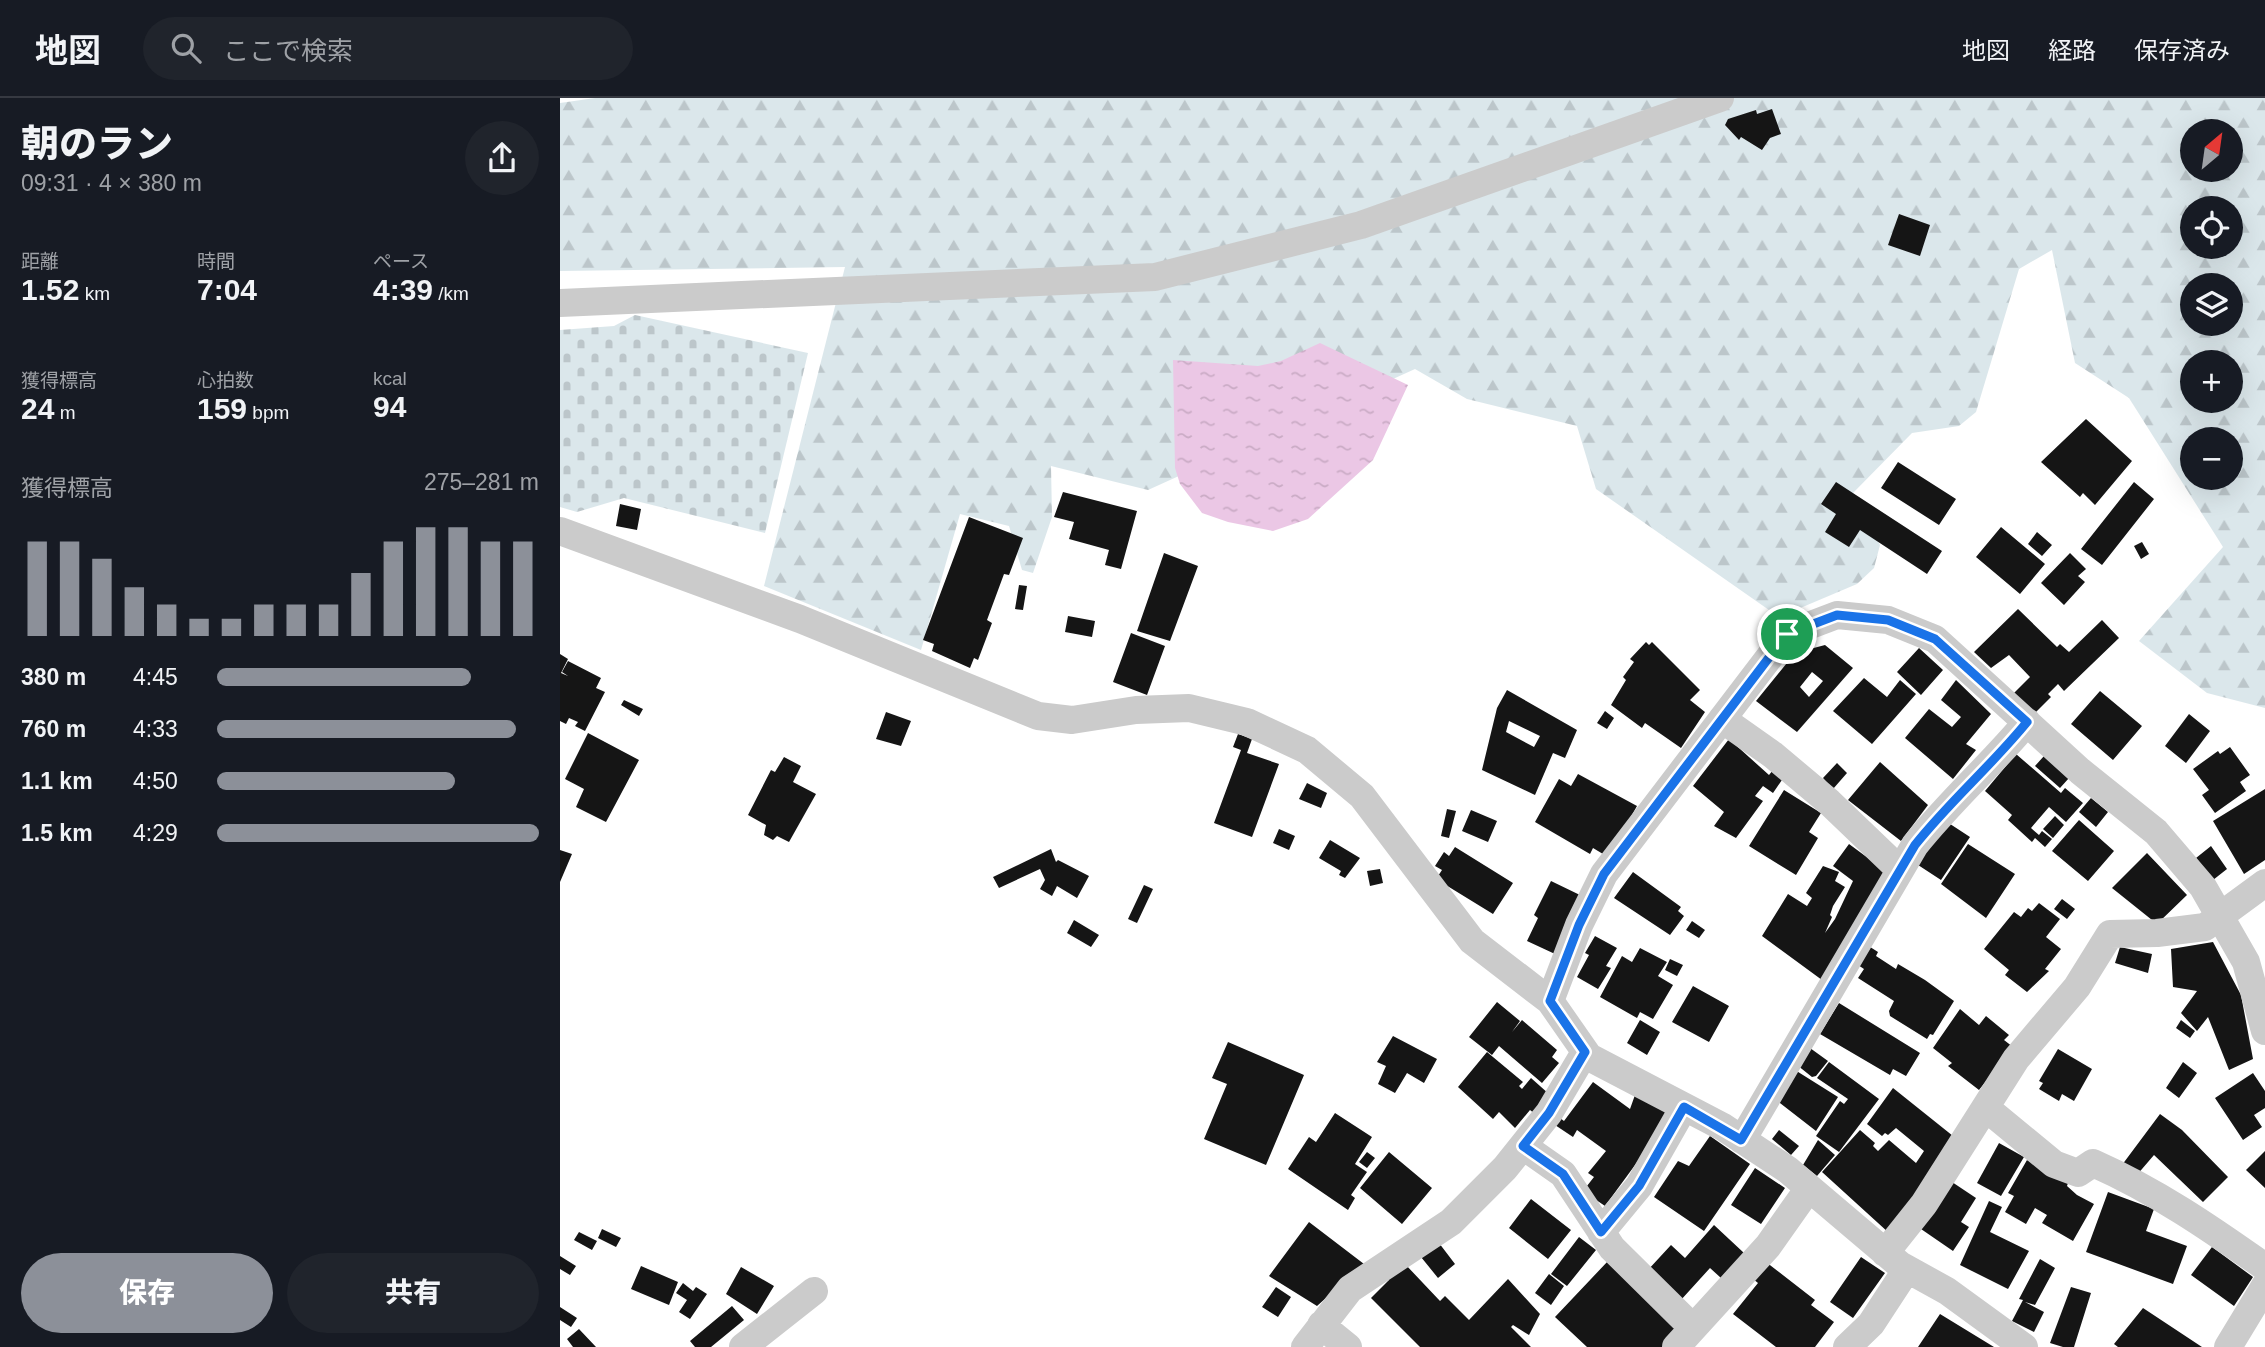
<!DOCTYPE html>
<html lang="ja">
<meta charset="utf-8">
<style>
body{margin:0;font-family:Helvetica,"Noto Sans JP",sans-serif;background:#20242c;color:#f1f3f6;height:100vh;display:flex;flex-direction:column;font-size:26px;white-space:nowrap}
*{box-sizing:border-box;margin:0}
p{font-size:23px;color:#9ea1a6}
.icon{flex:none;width:38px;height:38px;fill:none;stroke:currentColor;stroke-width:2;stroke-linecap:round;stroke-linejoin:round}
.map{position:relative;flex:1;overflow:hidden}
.side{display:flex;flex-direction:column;background:#171b24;width:560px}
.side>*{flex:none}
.needle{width:46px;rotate:29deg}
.controls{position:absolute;left:1620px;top:21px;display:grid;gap:14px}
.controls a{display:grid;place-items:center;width:63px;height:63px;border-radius:50%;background:#171b24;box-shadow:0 7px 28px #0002;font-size:35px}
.pin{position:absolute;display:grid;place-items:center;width:60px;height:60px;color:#fff;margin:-30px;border:4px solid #fff;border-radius:50%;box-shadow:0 2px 7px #0007}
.round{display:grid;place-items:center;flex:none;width:74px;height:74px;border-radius:37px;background:#20242c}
.head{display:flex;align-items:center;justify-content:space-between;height:119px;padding:0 21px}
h1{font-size:38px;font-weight:800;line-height:52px}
.metrics{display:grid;grid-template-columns:repeat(3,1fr);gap:10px;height:119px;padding:7px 21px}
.metrics div{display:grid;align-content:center}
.metrics b{font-size:30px;font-weight:800}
.metrics small{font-size:19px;font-weight:400}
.metrics p{font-size:19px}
.chart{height:196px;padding:14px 21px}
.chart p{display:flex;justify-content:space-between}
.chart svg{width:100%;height:126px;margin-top:7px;stroke:#8c9099;stroke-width:6}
.button{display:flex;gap:14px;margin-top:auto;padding:14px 21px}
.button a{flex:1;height:80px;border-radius:42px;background:#8c9099;color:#fff;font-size:28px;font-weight:800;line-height:80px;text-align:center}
.button a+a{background:#20242c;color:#f1f3f6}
ul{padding:0 21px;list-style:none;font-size:23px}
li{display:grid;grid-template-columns:112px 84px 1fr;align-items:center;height:52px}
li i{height:18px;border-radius:9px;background:#8c9099}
header{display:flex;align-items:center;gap:42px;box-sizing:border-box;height:98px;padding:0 35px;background:#171b24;border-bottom:2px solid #363941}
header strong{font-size:33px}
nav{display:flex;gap:38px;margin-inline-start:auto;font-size:24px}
.search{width:490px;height:63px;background:#20242c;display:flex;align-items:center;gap:18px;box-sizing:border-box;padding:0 24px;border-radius:38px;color:#9ea1a6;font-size:26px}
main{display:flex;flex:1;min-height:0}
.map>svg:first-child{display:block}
.forest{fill:url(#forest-firs);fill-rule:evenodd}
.cemetery{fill:url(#cemetery-stones)}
.water{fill:url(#water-ripples)}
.building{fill:#151515;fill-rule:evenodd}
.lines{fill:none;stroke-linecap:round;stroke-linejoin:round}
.street{stroke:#cbcbcb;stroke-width:28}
.route-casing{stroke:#fff;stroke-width:14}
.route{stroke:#1a73e8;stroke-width:9}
</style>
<header>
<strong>地図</strong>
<div class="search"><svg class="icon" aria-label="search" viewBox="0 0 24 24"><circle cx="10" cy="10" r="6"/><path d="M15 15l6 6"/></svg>ここで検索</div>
<nav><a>地図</a><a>経路</a><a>保存済み</a></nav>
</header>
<main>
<section class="side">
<div class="head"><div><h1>朝のラン</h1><p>09:31 · 4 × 380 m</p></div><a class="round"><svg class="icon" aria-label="share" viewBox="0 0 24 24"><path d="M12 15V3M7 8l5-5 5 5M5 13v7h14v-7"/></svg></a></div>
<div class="metrics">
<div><p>距離</p><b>1.52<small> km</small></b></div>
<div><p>時間</p><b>7:04</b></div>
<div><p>ペース</p><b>4:39<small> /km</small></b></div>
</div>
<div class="metrics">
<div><p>獲得標高</p><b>24<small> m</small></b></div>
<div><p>心拍数</p><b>159<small> bpm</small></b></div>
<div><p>kcal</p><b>94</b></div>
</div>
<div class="chart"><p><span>獲得標高</span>275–281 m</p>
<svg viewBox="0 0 160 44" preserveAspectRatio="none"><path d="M5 44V11M15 44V11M25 44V17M35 44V27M45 44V33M55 44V38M65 44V38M75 44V33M85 44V33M95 44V33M105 44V22M115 44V11M125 44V6M135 44V6M145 44V11M155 44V11"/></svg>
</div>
<ul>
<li><b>380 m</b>4:45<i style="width:79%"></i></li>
<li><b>760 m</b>4:33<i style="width:93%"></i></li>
<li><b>1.1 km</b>4:50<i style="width:74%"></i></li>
<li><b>1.5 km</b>4:29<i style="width:100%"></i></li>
</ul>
<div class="button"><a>保存</a><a>共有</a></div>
</section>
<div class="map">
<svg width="1705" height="1249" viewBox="0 0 1705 1249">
<defs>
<pattern id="forest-firs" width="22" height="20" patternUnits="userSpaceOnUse" patternTransform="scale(1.75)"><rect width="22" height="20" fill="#dbe7eb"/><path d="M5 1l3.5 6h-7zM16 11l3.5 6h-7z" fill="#bcc6ca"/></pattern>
<pattern id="cemetery-stones" width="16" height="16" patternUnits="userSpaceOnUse" patternTransform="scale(1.75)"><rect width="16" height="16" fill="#dbe7eb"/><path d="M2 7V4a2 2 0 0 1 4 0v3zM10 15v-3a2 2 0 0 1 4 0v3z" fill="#bcc6ca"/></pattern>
<pattern id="water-ripples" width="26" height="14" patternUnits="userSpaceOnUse" patternTransform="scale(1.75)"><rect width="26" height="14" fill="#ebc7e5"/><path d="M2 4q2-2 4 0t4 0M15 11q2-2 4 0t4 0" fill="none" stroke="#caabc5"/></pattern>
</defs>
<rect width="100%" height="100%" fill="#fff"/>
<path class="forest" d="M35,0h1670v610l-58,-15 -68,-52 84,-94 -94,-149 -54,-35 -23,-113 -33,19 -43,143 -17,14 -47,7 -59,60 27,52 -6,23 -17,16 -78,33 -183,-128 -19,-63 -110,-27 -52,-30 -267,121 -97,-24 1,51 -19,56 -11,-3 -13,-44 -49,-12 -39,136 -157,-64 81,-319 -285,4v-168zM1633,33h38v39h-38zM1633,110h38v39h-38zM1633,187h38v39h-38zM1633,264h38v39h-38zM1633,341h38v39h-38z"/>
<path class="cemetery" d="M75,217l173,38 -43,180 -141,-35 -47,14 -17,-5v-177l54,-4z"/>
<path class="water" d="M760,245l88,42 -35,75 -65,59 -35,12 -45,-9 -26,-9 -22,-29 -5,-16 -2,-108 85,6 23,-5z"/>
<path class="building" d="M1212,11l9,25 -11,4 -8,12 -21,-13 -2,3 -14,-15 3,-6 28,-9 1,4z
M1339,116l31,11 -10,31 -32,-11z
M1526,321l46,42 -37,44 -12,-12 -3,4 -39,-35z
M1338,364l58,37 -17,26 -58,-37z
M1276,384l106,69 -15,23 -67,-44 -11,17 -24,-15 11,-18 -15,-10z
M1574,384l20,17 -52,66 -21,-16z
M503,394l74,19 -16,58 -16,-4 4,-15 -40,-11 5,-17 -20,-5z
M60,406l21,5 -4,21 -21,-4z
M409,419l54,21 -14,37 -5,-1 -17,46 5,3 -14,37 -4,-2 -4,10 -38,-17 2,-7 -11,-4z
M1441,429l44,37 -25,30 -44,-37z
M1477,434l15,13 -10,11 -14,-12z
M1582,444l7,12 -8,5 -7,-13z
M604,455l34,13 -28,75 -33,-10z
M1510,455l16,16 -8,7 7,6 -21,23 -23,-22z
M459,487l8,1 -4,24 -8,-1z
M1458,511l39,38 3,-3 9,8 33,-32 17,18 -55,53 -6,-7 -10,10 3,3 -19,19 -20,-21 18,-18 -21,-22 -18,13 -17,-16z
M508,518l27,5 -3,16 -27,-5z
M571,535l34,13 -18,49 -34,-13z
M1086,544l3,3 3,-3 48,48 -10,10 15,12 -24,36 -36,-25 -3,5 -31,-23 15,-25 -3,-3 11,-15 -4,-3z
M1265,547l28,23 -56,64 -41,-31 39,-48zM1252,574l11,9 -14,16 -9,-10z
M1359,550l24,22 -22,25 -24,-23z
M0,556l8,5 -7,14 7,3 -6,-4 6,-11 33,17 -5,10 9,4 -20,39 -10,-5 3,-4 -9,-4 -3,6 -6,-3z
M1304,580l23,19 13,-17 16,14 -44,50 -39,-33z
M1396,582l35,34 -25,30 10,6 -23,29 -48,-41 24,-29 23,18 9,-10 -20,-17z
M947,592l70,40 -12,28 -12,-5 -18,42 -53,-25 15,-62zM949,623l31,15 -6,11 -28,-15z
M1540,593l42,35 -29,34 -42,-36z
M64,602l19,9 -4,7 -18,-11z
M1045,613l9,7 -7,11 -10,-6z
M326,614l25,9 -10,25 -25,-7z
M1629,616l21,17 -24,32 -21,-17z
M28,635l51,27 -33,62 -30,-15 8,-18 -19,-10z
M678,636l14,5 -5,14 32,11 -27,73 -38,-14 27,-73 -8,-3z
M1169,641l40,36 4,-5 11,7 -11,16 -10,-7 -8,10 8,5 -27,37 -22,-12 10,-14 -31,-26z
M1670,649l20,28 -10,7 6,9 -31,22 -13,-18 7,-5 -16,-21 25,-18 2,3z
M1456,656l45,39 4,-5 18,15 -17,19 -17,-15 -18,21 8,7 3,-4 10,8 -7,8 -10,-9 -3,4 -24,-22 4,-5 -27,-24z
M1484,658l25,22 -9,10 -25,-22z
M224,659l17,9 -8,16 23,12 -27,48 -12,-6 -4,4 -9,-5 2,-10 -18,-10 23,-45 4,2z
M1320,664l48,43 -27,36 -53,-41z
M1277,665l10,10 -14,16 -10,-11z
M1018,676l59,32 -29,51 -15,-9 -3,6 -55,-32 24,-43 12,7z
M747,685l20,10 -6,15 -22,-9z
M1705,691v71l-21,14 -31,-53z
M1224,692l37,23 -12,19 9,6 -22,37 -47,-29z
M1531,700l17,14 -12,15 -17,-15z
M887,711l9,2 -7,27 -8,-2z
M911,712l26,11 -9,21 -26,-11z
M1495,718l9,9 -11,13 -10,-9z
M1384,722l26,17 -29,43 -26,-17z
M1519,722l35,31 -26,30 -36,-30z
M719,731l16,7 -6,14 -16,-7z
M770,742l30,18 -15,20 -6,-3 2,-4 -22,-13z
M1289,746l38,28 -65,108 -60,-44 26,-42 19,12 5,-8 -6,-5 17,-27 16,6 -4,9 10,6 -12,19 -3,9 2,2 -7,16 10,-14 18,-38 -20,-15z
M1408,746l47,30 -29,44 -45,-34z
M1651,748l16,23 -14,11 -17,-22z
M895,749l58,36 -20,31 -57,-35 6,-9 -7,-4 9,-14 5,4z
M491,751l5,13 2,-2 31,16 -12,22 -20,-12 -5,10 -12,-7 5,-9 -5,-11 -41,19 -6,-11z
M0,752l12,4 -12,28z
M1587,755l40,42 -30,29 -45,-36z
M820,771l3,14 -13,3 -3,-15z
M1073,774l48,35 -3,4 6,5 -14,19 -56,-37z
M991,783l31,15 -27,58 -28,-13 11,-23 -4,-3z
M584,787l9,4 -16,34 -9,-4z
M1502,801l13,10 -8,10 -13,-10z
M1479,805l21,16 -14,18 15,12 -16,20 4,2 -22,21 -22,-17 4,-5 -25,-21 30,-37 7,5 7,-9 4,3z
M514,822l25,15 -8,12 -24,-14z
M1132,823l13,9 -6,8 -13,-8z
M1035,838l22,12 -11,18 5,2 -13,21 -21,-12 12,-22 -4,-2z
M1653,844l28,53 12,64 -24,11 -21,-53 -11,14 -16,-18 16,-22 -24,-4 -2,-38z
M1307,847l11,7 -2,4 20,13 2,-5 27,16 29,21 -21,34 -3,-1 -3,5 -37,-23 -1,-5 5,-10 -36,-23 6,-9 -9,-6z
M1560,849l32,7 -4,19 -33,-10z
M1080,850l27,14 -9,14 15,9 -20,34 -13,-7 -3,6 -37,-21 22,-41 10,6z
M1110,861l13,6 -6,11 -12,-6z
M1133,888l36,20 -20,36 -37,-20z
M937,904l23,19 -8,11 10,-12 35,30 -5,7 7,6 -17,20 -43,-37 -7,9 -23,-18z
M1279,905l81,50 -14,23 -13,-7 -3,6 -70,-41z
M1400,911l19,16 7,-9 23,19 -5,5 9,7 -34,43 -31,-24 4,-3 -19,-15z
M1080,922l20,12 -13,23 -20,-12z
M1621,922l14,11 -5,7 -14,-10z
M833,938l44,23 -13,24 -17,-10 -12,20 -17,-9 8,-18 -9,-4z
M668,944l76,33 -38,90 -62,-26 23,-55 -15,-6z
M1250,950l18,13 -12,15 -4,1 -15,-12z
M1498,951l34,20 -18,32 -12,-7 -3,7 -20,-12 4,-6 -4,-2z
M927,954l36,30 -4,4 3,3 9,-11 18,16 -14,20 -5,-4 -15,18 -16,-16 -6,7 -35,-32z
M1269,964l50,37 -40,53 -23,-16 24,-35 4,3 4,-5 -31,-21z
M1623,964l14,11 -18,25 -13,-10z
M1235,972l43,27 -22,34 -40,-31z
M1693,975l12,18v17l-11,7 8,12 -19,13 -28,-42z
M1033,984l37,27 5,-14 32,13 -7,23 -55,75 -22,-15 11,-14 -6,-4 18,-22 -29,-21 -4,7 -18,-12 5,-7 4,3z
M1333,990l65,52 -69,93 -67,-61 38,-42 15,13 -2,3 5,5 11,-11 27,23 8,-12 -28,-23 -8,7 -3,-2 -3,3 -15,-12z
M775,1015l37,24 -17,27 12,8 -16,23 4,3 -7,12 -60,-41 21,-32 7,5z
M1600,1016l22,16 46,47 -25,25 -49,-47 -18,21 -17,-7z
M1219,1032l20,16 -8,9 -19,-16z
M1150,1038l40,28 -46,67 -50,-34 24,-36 11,5z
M1258,1042l17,15 -18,21 -14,-11z
M1439,1045l25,14 -23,39 -24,-13z
M1705,1053v37l-19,-18z
M807,1054l8,6 -8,10 -8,-6z
M829,1054l43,36 -30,36 -42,-36z
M1467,1062l41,23 -1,3 10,9 17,9 -21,37 -31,-18 5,-8 -12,-7 -9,16 -21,-12 9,-16 -6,-3z
M1195,1070l30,20 -24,36 -30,-19z
M1392,1084l24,16 -15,24 8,5 -16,24 -32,-22z
M1548,1094l46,17 -8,22 41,15 -14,38 -87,-32z
M971,1101l40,31 -23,29 -39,-31z
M1429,1103l13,6 -12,25 39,19 -21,38 -48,-24z
M749,1124l55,42 -47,42 -48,-30z
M1154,1127l30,28 -23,25 -11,-10 -30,33 -33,-30 24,-26 14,13z
M42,1131l19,9 -5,9 -18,-9z
M19,1134l18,9 -5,9 -18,-10z
M1019,1139l17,13 -29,36 -16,-12z
M879,1145l16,21 -17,14 -17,-21z
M1652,1149l41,30 -19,29 -43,-31z
M0,1158l16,10 -6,9 -10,-6z
M1301,1159l24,16 -32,45 -23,-16z
M1480,1161l15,9 -20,37 -10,-3 19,10 -10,20 -22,-11 11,-21 -4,-1z
M1048,1163l73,67 -18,19h-76l-32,-30z
M1206,1164l49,38 -4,5 23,17 -19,25h-39l-43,-33 25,-31 -5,-4z
M845,1166l35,37 5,-5 24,24 39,-41 32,35 -11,21 -16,-10 -2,2 20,20h-111l-49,-49 18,-18 -2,-2z
M81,1168l37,16 -9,23 -38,-16z
M181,1169l33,19 -17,28 -31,-20z
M989,1176l15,12 -13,19 -16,-12z
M123,1185l10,8 3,-4 11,7 -17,25 -11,-7 8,-12 -11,-7z
M716,1189l15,10 -13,20 -16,-10z
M1511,1189l20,6 -17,54h-11l-13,-4z
M172,1208l12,14 -33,27h-16l-5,-6z
M0,1209l17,11 -6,9 -11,-7z
M1583,1210l59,39h-84l-4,-3z
M1380,1216l54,33h-76z
M19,1231l17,18h-23l-6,-8z"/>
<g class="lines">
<path class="street" d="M0,205l595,-26 206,-52 359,-127
M0,433l240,88 238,97 34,4 64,-10 53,-2 58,14 60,28 55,46 110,145 78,60 39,56 134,70 65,43 112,95 47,26 77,56
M1162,621l51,36 56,47 71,68
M990,903l29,-76 25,-51 183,-240 50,-19 51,5 47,19 145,132 76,61 47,55 43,75 19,69
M1426,1010l68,56 24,9 15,-10c63,28 117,65 172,104
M1182,1042l173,-295c35,-44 76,-80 112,-123
M963,1048l40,28 49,74 81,80
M1041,1134l38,-46 45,-79
M1325,1155l39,-49 92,-145 61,-72 33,-53 47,-1 48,-6 60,-44
M761,1227l27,22
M183,1249l71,-56
M745,1249l45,-58 101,-67 54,-54 44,-55 36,-61
M1116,1249l92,-101 41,-58
M1287,1249l24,-23 36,-55
M1668,1249l37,-61"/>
</g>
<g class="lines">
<defs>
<path id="route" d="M1277,517l51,5 47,19 92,83c-35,43 -77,79 -112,123l-174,295 -57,-33 -45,79 -38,46 -38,-58 -40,-28 26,-33 36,-61 -35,-51 29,-76 25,-51 183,-240z"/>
</defs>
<use href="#route" class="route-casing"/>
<use href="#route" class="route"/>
</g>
</svg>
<div class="controls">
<a><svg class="needle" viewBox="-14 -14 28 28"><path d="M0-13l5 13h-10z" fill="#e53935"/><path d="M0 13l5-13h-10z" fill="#9ea1a6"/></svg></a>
<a><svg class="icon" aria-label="locate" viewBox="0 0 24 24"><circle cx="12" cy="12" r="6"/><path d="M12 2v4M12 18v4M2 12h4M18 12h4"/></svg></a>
<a><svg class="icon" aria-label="layers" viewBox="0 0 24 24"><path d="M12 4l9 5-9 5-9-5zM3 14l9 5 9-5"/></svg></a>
<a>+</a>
<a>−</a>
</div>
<div class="pin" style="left:1227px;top:536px;background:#1e9e55"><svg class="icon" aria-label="arrive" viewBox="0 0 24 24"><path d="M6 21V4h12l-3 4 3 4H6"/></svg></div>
</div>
</main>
